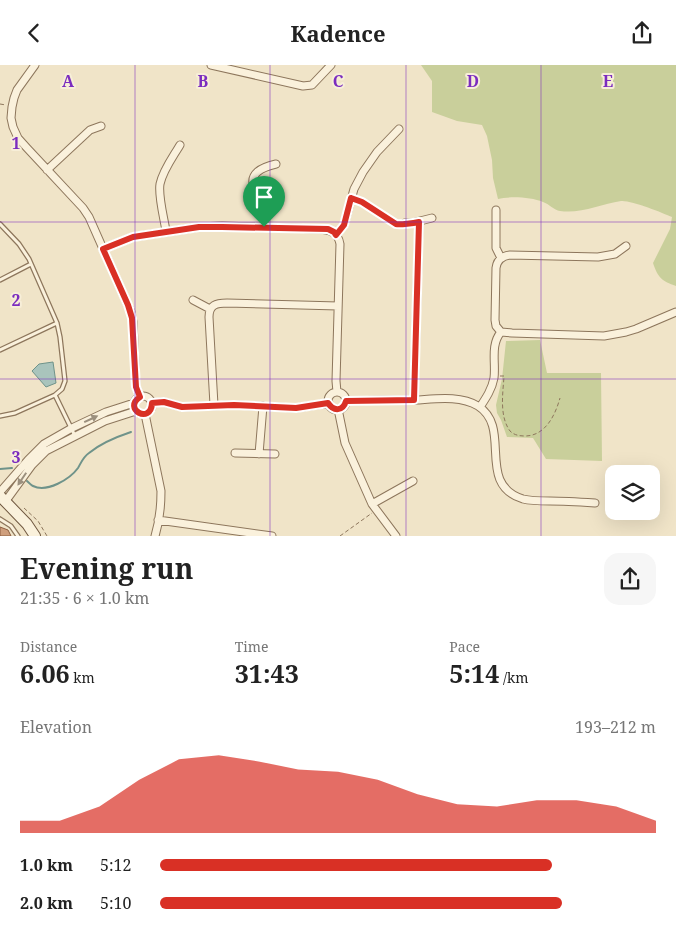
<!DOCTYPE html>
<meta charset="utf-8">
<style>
body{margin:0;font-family:"Noto Serif",serif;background:#f6f6f6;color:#222;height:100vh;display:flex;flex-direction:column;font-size:19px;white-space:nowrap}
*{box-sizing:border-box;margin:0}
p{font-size:16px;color:#767676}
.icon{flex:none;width:28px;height:28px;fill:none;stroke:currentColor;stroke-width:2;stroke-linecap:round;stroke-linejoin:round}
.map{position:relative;height:471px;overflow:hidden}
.details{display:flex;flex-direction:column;background:#fff;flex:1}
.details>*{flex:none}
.fabs{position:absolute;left:605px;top:400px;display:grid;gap:10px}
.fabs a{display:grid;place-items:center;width:55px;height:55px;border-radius:10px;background:#fff;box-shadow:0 5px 20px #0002;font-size:25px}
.pin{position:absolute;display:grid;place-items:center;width:42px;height:42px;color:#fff;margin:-51px -21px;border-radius:50% 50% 50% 0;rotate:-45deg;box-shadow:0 0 5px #0007}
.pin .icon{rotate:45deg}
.round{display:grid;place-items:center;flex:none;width:52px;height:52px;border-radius:15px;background:#f6f6f6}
.head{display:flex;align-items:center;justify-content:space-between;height:85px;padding:0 20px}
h1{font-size:28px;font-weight:700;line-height:38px}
.figures{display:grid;grid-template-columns:repeat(3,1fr);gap:8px;height:85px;padding:5px 20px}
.figures div{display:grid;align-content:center}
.figures b{font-size:25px;font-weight:700}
.figures small{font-size:14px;font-weight:400}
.figures p{font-size:14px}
.chart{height:140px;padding:10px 20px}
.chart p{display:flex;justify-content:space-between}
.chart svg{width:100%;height:90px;margin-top:5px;fill:#d93025;opacity:.7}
ul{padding:0 20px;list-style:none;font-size:16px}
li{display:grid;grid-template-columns:80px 60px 1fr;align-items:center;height:38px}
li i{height:12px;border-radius:6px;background:#d93025}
header{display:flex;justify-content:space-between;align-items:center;height:65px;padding:0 20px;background:#fff;font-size:22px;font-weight:700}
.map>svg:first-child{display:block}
.green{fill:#c9cf9b}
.water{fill:#a9c4bc;stroke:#6f938a}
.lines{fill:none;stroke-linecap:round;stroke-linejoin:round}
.stream{stroke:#6f938a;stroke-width:2}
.building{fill:#cf9f7d;stroke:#8d5f41}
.service-casing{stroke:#8d765c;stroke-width:5.5}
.minor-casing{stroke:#8d765c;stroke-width:9}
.secondary-casing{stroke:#6f573f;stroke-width:12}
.path{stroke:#8d765c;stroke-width:1;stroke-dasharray:4 2.5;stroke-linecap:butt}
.service{stroke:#faf1dc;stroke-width:3}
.minor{stroke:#faf1dc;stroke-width:7}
.secondary{stroke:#faf1dc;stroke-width:10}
.oneway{fill:#9c907e}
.route-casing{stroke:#fff;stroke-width:10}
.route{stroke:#d93025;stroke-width:6}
.grid{fill:none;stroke:#7b2cbf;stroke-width:1;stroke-opacity:0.55}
.grid-label{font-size:16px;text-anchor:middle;font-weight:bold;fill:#7b2cbf;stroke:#f7eed8;stroke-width:4;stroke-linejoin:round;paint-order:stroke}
</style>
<header><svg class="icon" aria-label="back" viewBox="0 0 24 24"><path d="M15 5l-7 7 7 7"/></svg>Kadence<svg class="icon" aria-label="share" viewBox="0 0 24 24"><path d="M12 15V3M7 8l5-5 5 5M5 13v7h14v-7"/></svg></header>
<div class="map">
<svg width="676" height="471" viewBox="0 0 676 471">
<rect width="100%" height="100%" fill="#f0e4c8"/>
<path class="green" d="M421,0h255v221c-14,-5 -18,-8 -23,-23l17,-34 2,-12c-9,-4 -41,-17 -51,-16 -20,3 -40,13 -61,10 -6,-1 -11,-7 -17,-9 -12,-5 -33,-6 -45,-3l-5,-21 -1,-18 -5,-24 -5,-11 -25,-4 -25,-9v-31z
M540,275l7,33h54l1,88 -56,-2 -13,-21 -26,-1 -6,-17 -4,-7 -1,-8 6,-26 4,-38z"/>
<path class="water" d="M53,297l3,21 -10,4 -14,-16 7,-7z"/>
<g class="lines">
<path class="stream" d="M0,404l12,-1
M27,416c2,2 4,4 6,5 14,7 37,-7 45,-18 3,-5 5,-11 11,-15 12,-10 27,-16 42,-21"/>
</g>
<path class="building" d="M0,462l8,3 3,6h-11z"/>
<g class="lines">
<defs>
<path id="service" d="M0,159l19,20 10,15 28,64 3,14 5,44 -3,8 -7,6 -40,18 -15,3
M0,215l31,-16
M0,285l57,-27
M55,330l20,41
M0,454l11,7 7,10"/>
<path id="minor" d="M35,0l-18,25 -3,8 -2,9 -1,11 2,9 5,11 9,10 56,60 6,9 42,95 2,10 3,65 4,10
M211,0l92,21 9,-1 19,-20
M47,105l43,-40 11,-4
M496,145v38l5,10
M405,158h7l20,-5
M264,162c0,-7 1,-16 -1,-23 -2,-6 -6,-9 -8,-14 -8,-17 8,-23 21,-26
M166,166c-2,-13 -8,-35 -6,-47 3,-14 13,-27 20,-39
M336,170l8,-10 10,-36 9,-17 14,-20 22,-23
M103,184l30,-12 66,-10 23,-1 97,3c11,1 19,3 21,15l-4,137 1,11
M193,235l17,9
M501,267l-5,-6 -1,-6 1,-52c1,-8 6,-12 14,-13l88,2 17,-3 11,-8
M501,267l11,1 92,3 22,-4 10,-3 40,-17
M328 336a9 9 0 1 1 18 0a9 9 0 1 1-18 0Z
M134 340a9 9 0 1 1 18 0a9 9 0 1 1-18 0Z
M414,335l5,-178
M346,336c23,-1 46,-1 69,-1 20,-1 45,-5 63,6 35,22 -3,78 45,93 8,2 18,2 27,2 15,0 30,1 45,2
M152,338l12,-1 18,5 52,-2 62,3 33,-5
M214,340l-5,-88c0,-12 7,-14 18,-14l111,3
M480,342c6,-9 12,-18 14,-29 2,-15 -4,-33 7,-46
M338,344l7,34 27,61 24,32
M145,349l16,77c0,14 -2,32 -6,45
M235,388l40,1
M259,389l4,-48
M0,427l28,-32 16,-16 28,-16 34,-16 28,-9
M5,437l27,-37 14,-14 59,-30 31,-10
M372,439l41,-23
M158,455l114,16"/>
<path id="secondary" d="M0,431l27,28 8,12"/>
</defs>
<use href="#service" class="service-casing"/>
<use href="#minor" class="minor-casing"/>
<use href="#secondary" class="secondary-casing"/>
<path class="path" d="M0,39l6,1
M358,136l39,23
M500,311h4c-1,17 -5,40 6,55 4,4 9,5 15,5 20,0 30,-20 35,-38
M24,443l14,13 9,15
M340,471l32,-23"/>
<use href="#service" class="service"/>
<use href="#minor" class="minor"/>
<use href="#secondary" class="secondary"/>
</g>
<defs><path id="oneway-solid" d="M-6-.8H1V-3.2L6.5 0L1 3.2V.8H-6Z" transform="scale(1.25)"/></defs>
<g class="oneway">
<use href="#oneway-solid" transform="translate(91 354) rotate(-25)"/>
<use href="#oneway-solid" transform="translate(22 414) rotate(124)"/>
</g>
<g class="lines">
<defs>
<path id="route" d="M351,133l11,4 34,22c4,1 18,-1 23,-2l-5,178 -68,1c-3,10 -12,11 -18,2l-32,5 -62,-3 -52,2 -18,-5 -12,1c-1,22 -30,6 -12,-6l-4,-10 -4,-69 -4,-13 -25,-56 30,-12 66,-10h23l106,2 6,3 2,3 8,-10z"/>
</defs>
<use href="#route" class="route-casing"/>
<use href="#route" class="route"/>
</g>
<path class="grid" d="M135,0v471M270,0v471M406,0v471M541,0v471M0,157h676M0,314h676"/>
<g class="grid-label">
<text x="68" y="22">A</text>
<text x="203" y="22">B</text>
<text x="338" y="22">C</text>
<text x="473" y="22">D</text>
<text x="608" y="22">E</text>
<text x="16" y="84">1</text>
<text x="16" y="241">2</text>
<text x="16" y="398">3</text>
</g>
</svg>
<div class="fabs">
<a><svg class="icon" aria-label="layers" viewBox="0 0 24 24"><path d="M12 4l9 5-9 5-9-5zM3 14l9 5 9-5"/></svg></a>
</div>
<div class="pin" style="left:264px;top:162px;background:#1e9e55"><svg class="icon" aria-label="arrive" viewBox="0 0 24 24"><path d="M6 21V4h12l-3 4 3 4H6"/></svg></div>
</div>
<section class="details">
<div class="head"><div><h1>Evening run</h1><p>21:35 · 6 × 1.0 km</p></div><a class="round"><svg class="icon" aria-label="share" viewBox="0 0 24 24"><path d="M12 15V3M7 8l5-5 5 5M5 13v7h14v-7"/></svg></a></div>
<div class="figures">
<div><p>Distance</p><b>6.06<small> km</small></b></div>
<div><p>Time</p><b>31:43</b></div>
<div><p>Pace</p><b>5:14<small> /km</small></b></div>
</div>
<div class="chart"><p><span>Elevation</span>193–212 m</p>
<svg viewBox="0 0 160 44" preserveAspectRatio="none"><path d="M0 44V38L10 38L20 31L30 18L40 8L50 6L60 9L70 13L80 14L90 18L100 25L110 30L120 31L130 28L140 28L150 31L160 38V44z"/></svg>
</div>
<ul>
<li><b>1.0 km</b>5:12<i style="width:79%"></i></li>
<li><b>2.0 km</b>5:10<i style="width:81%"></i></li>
</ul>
</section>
